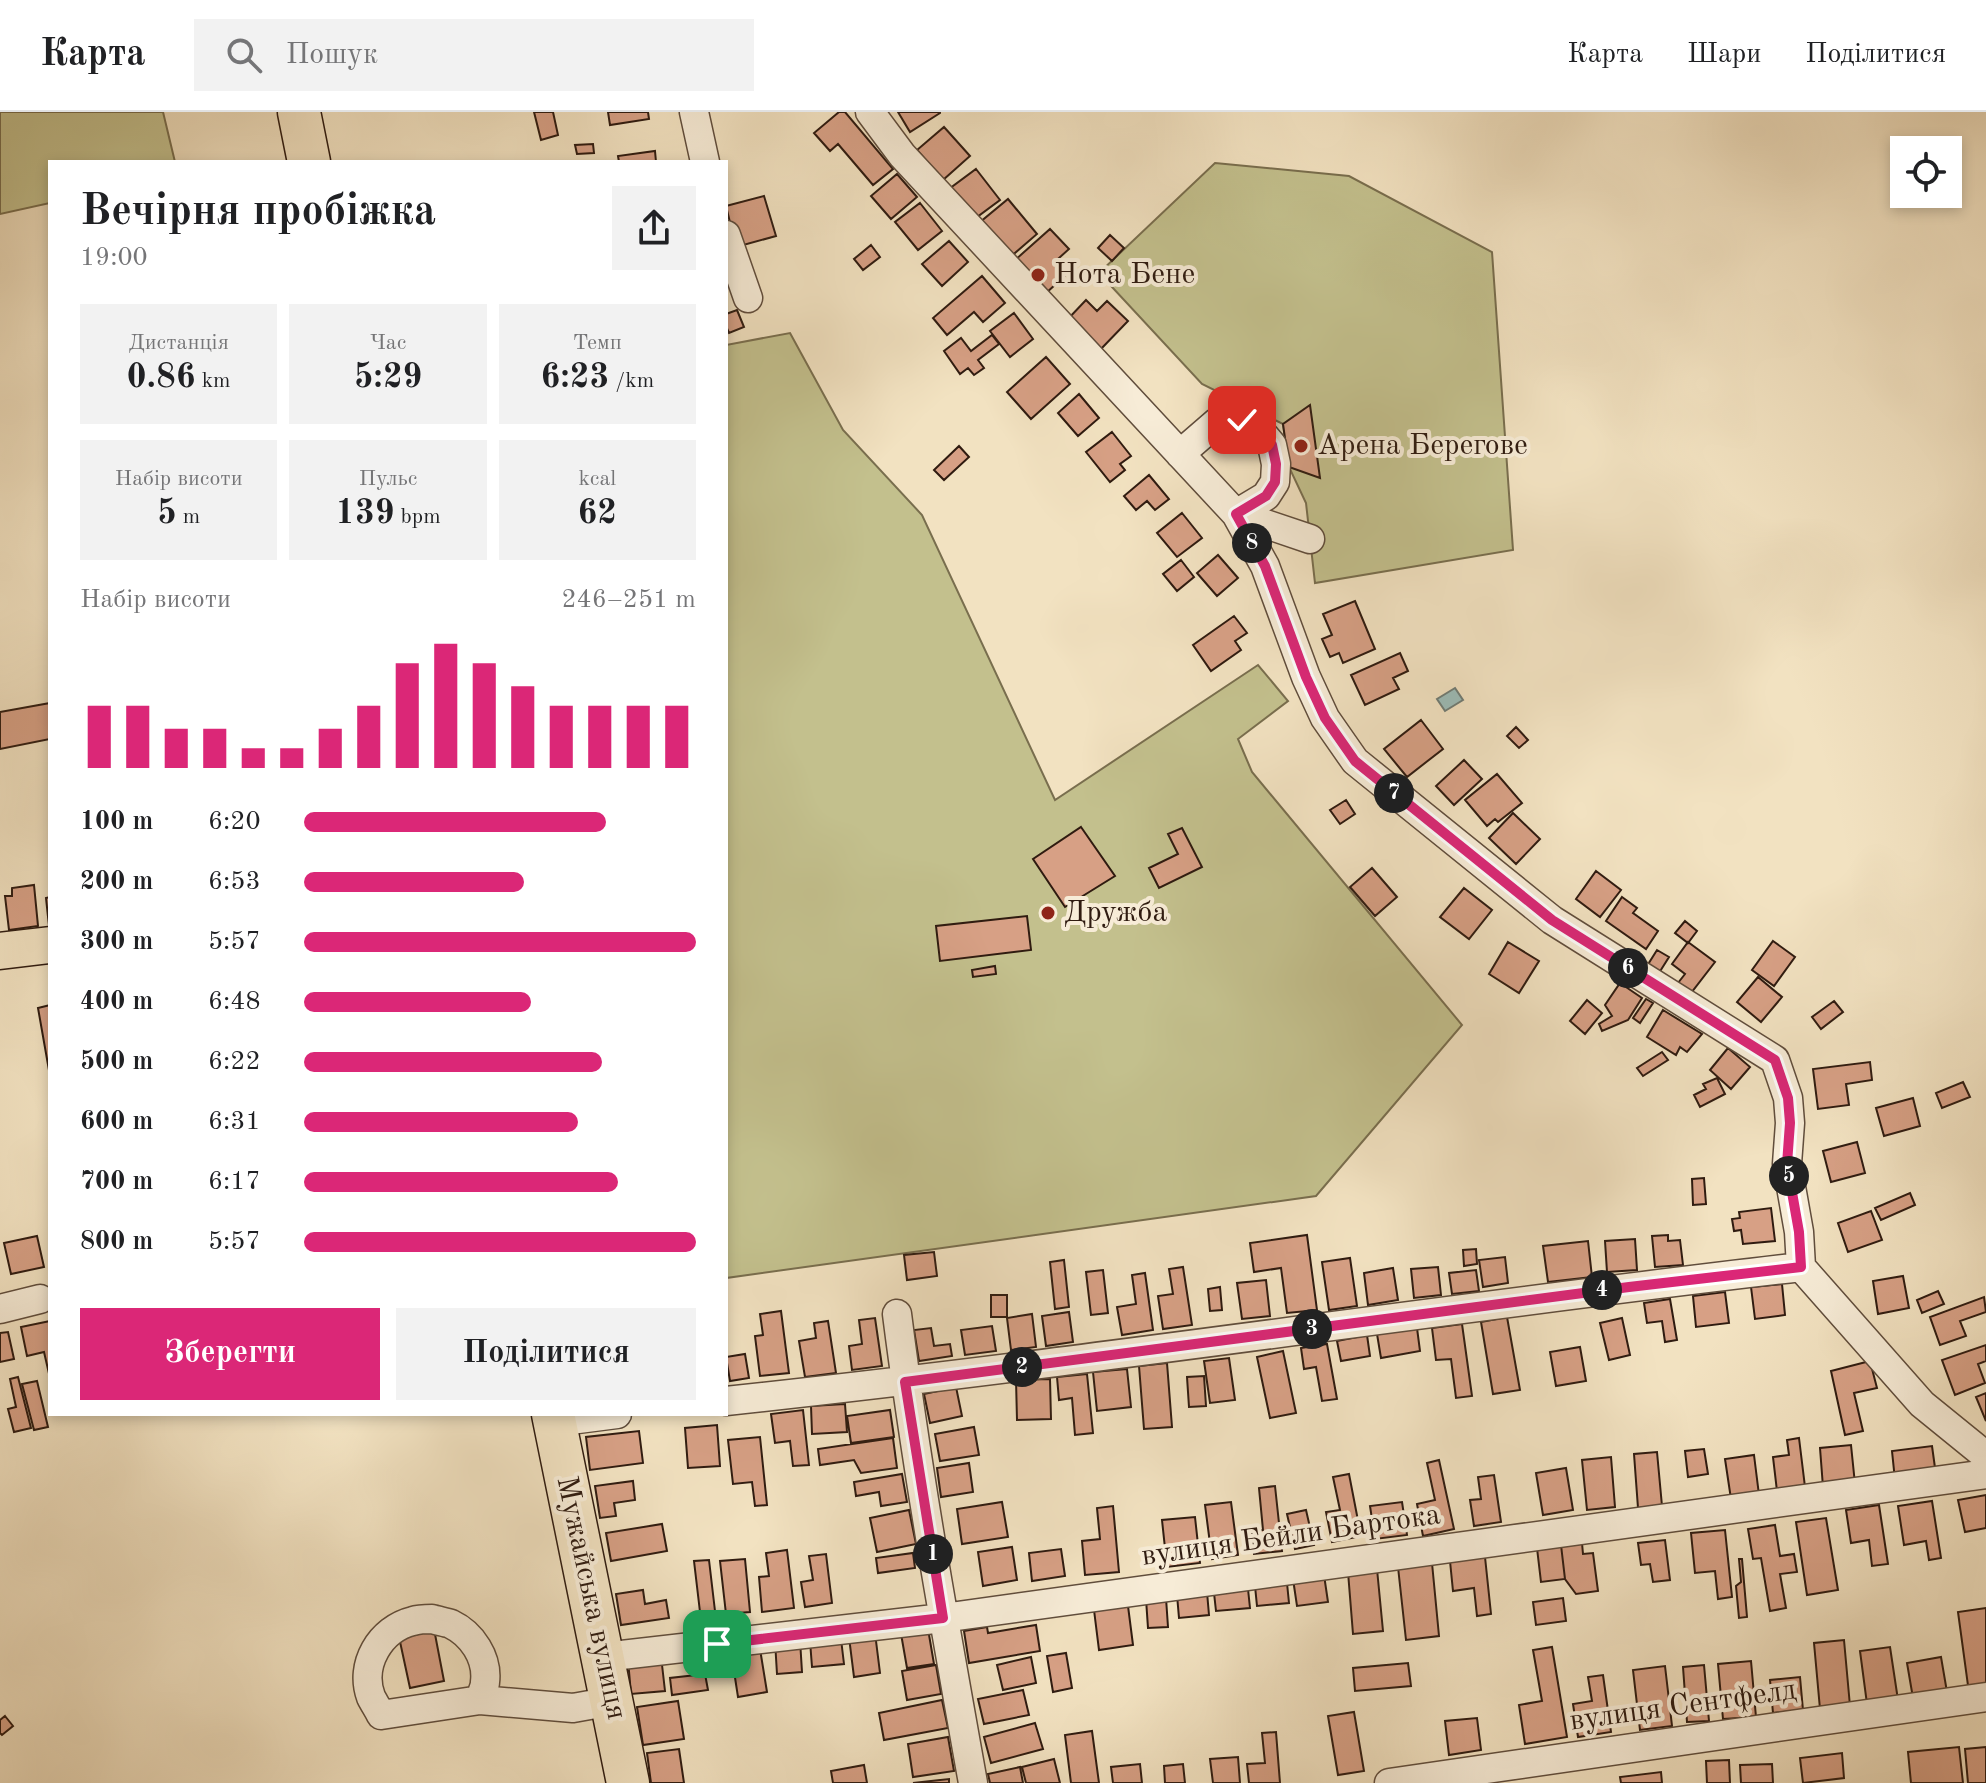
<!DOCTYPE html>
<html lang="uk">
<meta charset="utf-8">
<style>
body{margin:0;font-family:"Old Standard TT",serif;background:#f2f2f2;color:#202124;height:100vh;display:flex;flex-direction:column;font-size:30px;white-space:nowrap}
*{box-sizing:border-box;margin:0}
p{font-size:26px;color:#757577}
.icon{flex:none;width:44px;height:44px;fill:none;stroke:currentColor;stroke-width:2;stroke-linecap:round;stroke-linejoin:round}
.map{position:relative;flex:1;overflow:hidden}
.side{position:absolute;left:48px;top:48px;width:680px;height:1256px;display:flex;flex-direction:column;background:#fff;border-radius:0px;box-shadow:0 4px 12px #0003}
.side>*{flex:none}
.controls{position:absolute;left:1890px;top:24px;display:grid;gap:16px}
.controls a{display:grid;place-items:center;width:72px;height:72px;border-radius:0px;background:#fff;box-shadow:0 4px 12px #0003;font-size:40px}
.pin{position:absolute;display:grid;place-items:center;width:68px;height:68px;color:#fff;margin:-34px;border-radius:16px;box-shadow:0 4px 12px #0006}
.km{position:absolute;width:40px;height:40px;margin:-20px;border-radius:50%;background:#222;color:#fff;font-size:22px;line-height:40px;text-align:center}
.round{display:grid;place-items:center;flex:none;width:84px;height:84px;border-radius:0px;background:#f2f2f2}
.overview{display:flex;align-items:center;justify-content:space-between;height:136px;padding:0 32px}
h1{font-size:44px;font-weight:700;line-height:60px}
.stats{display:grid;grid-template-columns:repeat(3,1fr);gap:12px;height:136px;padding:8px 32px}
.stats div{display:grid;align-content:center;border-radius:0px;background:#f2f2f2;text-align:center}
.stats b{font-size:34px;font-weight:700}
.stats small{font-size:22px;font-weight:400}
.stats p{font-size:22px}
.chart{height:224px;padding:16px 32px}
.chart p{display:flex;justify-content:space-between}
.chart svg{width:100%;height:144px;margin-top:8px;stroke:#db2777;stroke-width:6}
.button{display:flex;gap:16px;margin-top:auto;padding:16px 32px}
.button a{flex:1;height:92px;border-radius:0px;background:#db2777;color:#fff;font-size:32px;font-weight:700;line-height:92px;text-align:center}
.button a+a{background:#f2f2f2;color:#202124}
ul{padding:0 32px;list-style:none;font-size:26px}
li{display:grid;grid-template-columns:128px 96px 1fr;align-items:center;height:60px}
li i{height:20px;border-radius:10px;background:#db2777}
header{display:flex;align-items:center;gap:48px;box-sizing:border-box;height:112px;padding:0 40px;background:#fff;border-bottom:2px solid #e0e0e0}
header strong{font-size:38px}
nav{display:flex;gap:44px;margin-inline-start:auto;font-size:28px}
.search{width:560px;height:72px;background:#f2f2f2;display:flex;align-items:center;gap:20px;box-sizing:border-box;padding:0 28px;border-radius:0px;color:#757577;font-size:30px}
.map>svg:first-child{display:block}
.green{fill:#c3c08d;stroke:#796e4e;stroke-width:2}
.water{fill:#9cbdb9;stroke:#707c75;stroke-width:2}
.building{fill:#d7a085;stroke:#2f1b10;stroke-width:2}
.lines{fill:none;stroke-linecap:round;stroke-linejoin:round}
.minor-casing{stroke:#604d3c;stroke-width:31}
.major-casing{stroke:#2f1b10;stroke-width:39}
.highway-casing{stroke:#2f1b10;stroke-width:45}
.minor{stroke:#f7ecd7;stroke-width:28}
.major{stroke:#f2e2c1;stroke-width:36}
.highway{stroke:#f2e2c1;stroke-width:42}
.route-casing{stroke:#fff;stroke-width:16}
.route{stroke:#db2777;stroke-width:10}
.poi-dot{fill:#8f2418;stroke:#f7ecd7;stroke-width:3}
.labels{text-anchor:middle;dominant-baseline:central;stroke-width:8;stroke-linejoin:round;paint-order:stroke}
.poi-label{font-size:30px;fill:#2f1b10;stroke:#f7ecd7;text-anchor:start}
.street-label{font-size:30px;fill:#2f1b10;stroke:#f7ecd7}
</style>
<header>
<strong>Карта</strong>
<div class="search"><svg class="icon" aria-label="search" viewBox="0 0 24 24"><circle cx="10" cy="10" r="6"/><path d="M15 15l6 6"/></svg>Пошук</div>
<nav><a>Карта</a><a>Шари</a><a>Поділитися</a></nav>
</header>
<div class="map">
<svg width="1986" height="1671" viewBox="0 0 1986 1671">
<rect width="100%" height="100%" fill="#f2e2c1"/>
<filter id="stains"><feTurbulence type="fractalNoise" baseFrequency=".0025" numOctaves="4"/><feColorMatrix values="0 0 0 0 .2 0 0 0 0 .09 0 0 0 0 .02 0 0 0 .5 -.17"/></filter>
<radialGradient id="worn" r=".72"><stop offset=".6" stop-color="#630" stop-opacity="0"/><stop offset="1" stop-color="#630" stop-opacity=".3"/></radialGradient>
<path class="green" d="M0,0h163l12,50h-125v41l-50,11z
M1215,51l134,13 143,76 21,298 -198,33 -9,-80 -17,-36 -6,-43 -81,-40 -103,-111z
M790,221l53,97 79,85 133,285 203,-135 30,36 -50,38 14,33 210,253 -146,171 -590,82v-933z"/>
<path class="water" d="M1455,576l8,12 -18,11 -8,-12z"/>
<path class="building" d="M534,0h19l5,23 -17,5z
M608,0h40l1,7 -39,6z
M839,0h6l48,57 -20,16 -35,-41 -8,7 -16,-18z
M898,0h42v1l-30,19z
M944,15l26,29 -27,24 -26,-30z
M593,32l1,9 -17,1 -2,-9z
M655,39l1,11h-37l-1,-6z
M976,57l24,31 -27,20 -24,-31z
M897,62l20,23 -26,22 -20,-23z
M764,84l12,40 -40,11 -10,-41z
M1008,87l29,35 -29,25 -29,-36z
M920,91l22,28 -24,19 -23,-28z
M1050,117l19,20 -10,9 12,12 -27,25 -30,-34z
M1110,123l14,13 -12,13 -14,-13z
M949,129l19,21 -26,24 -20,-22z
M871,133l9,12 -17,13 -9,-11z
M982,164l23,27 -22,19 -9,-10 -27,23 -14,-17z
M1086,188l11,11 10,-10 21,20 -29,30 -32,-31z
M737,198l7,17 -15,6 -3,-7v-12z
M1014,201l19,26 -23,18 -20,-26z
M992,223l7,9 -21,16 6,8 -10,7 -6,-7 -8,6 -16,-23 17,-13 10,13z
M1046,245l24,27 -39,35 -24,-27z
M1079,282l20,24 -21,18 -20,-23z
M1310,293l10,73 -31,-11 -6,-43z
M1112,320l19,24 -11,8 5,6 -15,12 -24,-30z
M959,334l10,11 -25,23 -10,-10z
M1149,363l20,24 -14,11 -8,-9 -11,9 -12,-14z
M1182,401l20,25 -25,19 -20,-24z
M1218,443l20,23 -21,18 -20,-23z
M1181,448l13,17 -17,14 -14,-17z
M1355,489l20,48 -32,14 -4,-10 -9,4 -8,-18 10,-4 -9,-21z
M1234,504l13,17 -12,8 6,9 -30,21 -18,-26z
M1400,541l8,18 -15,7 6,11 -34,16 -14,-30z
M50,591v36l-50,10v-37z
M1421,608l22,29 -36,28 -23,-28z
M1516,615l12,13 -9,8 -12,-12z
M1464,648l18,19 -28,26 -18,-19z
M1497,662l25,29 -24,19 -3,-3 -8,7 -22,-26z
M1346,688l9,14 -15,10 -10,-14z
M1513,701l27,26 -24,25 -27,-26z
M1081,715l34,49 -50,31 -32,-48z
M1182,716l20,39 -43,21 -10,-20 29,-14 -10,-20z
M1372,756l25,29 -22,19 -25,-29z
M1596,759l25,19 -21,27 -24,-18z
M34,773l4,41 -29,4 -4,-34h7v-8z
M1464,776l28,22 -23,29 -29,-22z
M50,785v29h-1l-3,-28z
M1622,785l15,11 -4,5 25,18 -12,18 -40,-28z
M1027,804l4,34 -91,11 -4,-35z
M1685,809l12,10 -9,12 -13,-10z
M1773,829l22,16 -21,29 -22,-16z
M1508,830l31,19 -20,32 -30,-19z
M1688,830l27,20 -24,31 -13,-10 7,-9 -13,-10z
M1657,838l12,7 -10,16 -12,-7z
M995,854l1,8 -23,3 -1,-7z
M1758,865l24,20 -21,25 -24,-20z
M1620,871l22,15 -14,22 -26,11 -3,-7 13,-8 -7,-11z
M1646,887l7,4 -13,20 -7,-5z
M1587,888l15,13 -17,21 -15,-13z
M1834,889l9,11 -22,17 -9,-12z
M50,893v71l-12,-68z
M1663,898l39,24 -15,18 -7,-5 -4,8 -29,-18z
M1728,936l22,19 -19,22 -21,-19z
M1662,940l6,8 -25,16 -6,-8z
M1870,950l2,18 -26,4 3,21 -31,4 -5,-40z
M1717,966l8,16 -25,13 -6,-12 12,-6 -3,-5z
M1963,970l7,15 -28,11 -6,-15z
M1913,986l7,28 -36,10 -8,-28z
M1857,1030l8,31 -34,9 -8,-31z
M1704,1066l2,26 -13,1 -1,-26z
M1910,1081l5,12 -34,15 -6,-12z
M1771,1096l4,33 -32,3 -2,-14 -7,1 -2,-12 8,-1 -1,-6z
M1871,1099l11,29 -34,12 -10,-29z
M1307,1123l10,75 -30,3 -6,-45 -27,4 -4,-29z
M1668,1123v6l12,-1 3,25 -28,2 -3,-31z
M37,1124l7,31 -33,7 -7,-31z
M1635,1127l2,31 -30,2 -2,-31z
M1588,1129l4,36 -44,5 -5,-36z
M1476,1137l1,15 -13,2 -1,-16z
M934,1140l3,24 -30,4 -3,-25z
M1505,1145l3,26 -25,4 -4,-27z
M1350,1146l7,48 -28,4 -7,-48z
M1064,1148l5,47 -14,2 -5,-47z
M1183,1155l9,58 -29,4 -5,-33 15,-2 -4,-25z
M1438,1155l3,28 -27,3 -3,-29z
M1393,1156l5,32 -30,5 -4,-32z
M1103,1158l5,43 -17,2 -5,-43z
M1476,1158l3,21 -27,3 -3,-21z
M1145,1161l8,57 -31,5 -5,-28 19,-3 -4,-29z
M1903,1164l6,32 -31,6 -5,-33z
M1266,1168l4,36 -28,3 -5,-36z
M1782,1172l3,31 -30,4 -4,-32z
M1220,1175l2,23 -12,1 -2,-22z
M1938,1179l6,13 -22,9 -5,-13z
M1725,1180l4,31 -33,4 -3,-31z
M991,1183h16v22h-16z
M1984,1185l2,15 -26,9 6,15 -26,9 -10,-28z
M1670,1187l7,41 -12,2 -3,-21 -15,2 -3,-20z
M781,1199l8,62 -29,3 -5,-40 8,-1 -3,-21z
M1069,1200l4,30 -27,4 -4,-30z
M1032,1202l4,33 -25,3 -4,-32z
M1507,1205l13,73 -27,4 -12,-72z
M875,1206l7,48 -30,4 -3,-24 13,-2 -3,-24z
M1622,1206l8,37 -21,5 -9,-37z
M50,1209v57l-6,-26 -17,4 -6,-29z
M828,1209l8,52 -31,4 -6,-36 17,-3 -2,-15z
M1462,1212l10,72 -16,2 -5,-39 -15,1 -4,-32z
M992,1214l4,25 -31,4 -4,-25z
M931,1216l3,18 16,-2 2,12 -33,5 -5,-31z
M1417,1216l3,23 -39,7 -4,-24z
M8,1220l6,27 -14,3v-29z
M1367,1223l3,21 -29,5 -4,-20z
M1327,1232l10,55 -15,2 -6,-34 -12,2 -3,-21z
M1986,1233v16l-8,3 7,19 -30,12 -13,-35z
M1580,1235l6,34 -30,5 -6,-34z
M1283,1239l13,62 -26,5 -13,-61z
M745,1242l4,24 -19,3 -4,-24z
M1229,1246l6,42 -25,3 -6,-42z
M1870,1249l7,27 -23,5 9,38 -18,4 -14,-64z
M1167,1251l5,64 -28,2 -5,-63z
M1127,1257l4,38 -34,4 -4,-39z
M1087,1262l6,59 -18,2 -3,-37 -13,2 -2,-23z
M1204,1264l2,30 -17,1 -2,-30z
M18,1265l13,51 -17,4 -6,-23 8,-2 -6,-28z
M1050,1267l1,40 -34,1 -1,-40z
M37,1269l11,46 -14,3 -12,-46z
M956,1275l6,29 -32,7 -6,-29z
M1986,1281v28l-10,-24z
M845,1292l2,28 -35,2 -1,-28z
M803,1298l6,55 -16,1 -3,-25 -15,2 -4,-29z
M890,1298l4,27 -43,6 -4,-27z
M717,1313l3,41 -32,2 -3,-40z
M974,1315l5,28 -39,6 -5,-27z
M639,1319l4,32 -53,7 -4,-33z
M760,1325l7,68 -12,1 -3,-24 -19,2 -5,-44z
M893,1326l4,30 -36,5 -7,-13 -34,5 -2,-16z
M1799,1326l6,49 -28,4 -4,-34 16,-2 -2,-15z
M1851,1333l4,39 -32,3 -3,-39z
M1932,1334l4,29 -41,5 -3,-29z
M1704,1337l4,25 -20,3 -3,-26z
M1657,1340l5,54 -24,2 -4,-54z
M1754,1343l5,40 -28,4 -6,-40z
M1611,1345l4,50 -28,3 -5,-50z
M1439,1348l15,69 -31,7 -6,-32 18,-4 -8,-37z
M969,1351l4,29 -32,5 -4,-29z
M1566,1356l7,42 -30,5 -7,-42z
M902,1362l5,28 -26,4 -2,-14 -23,4 -2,-14z
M1349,1362l12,62 -29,6 -6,-30 14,-2 -7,-33z
M1494,1363l7,47 -27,4 -4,-26 11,-1 -3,-22z
M633,1369l2,19 -21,3 2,13 -16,2 -5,-32z
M1275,1374l7,65 -28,3 -2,-23 11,-1 -4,-42z
M1986,1383v33l-21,4 -7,-32z
M1932,1389l9,57 -12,2 -3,-19 -22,4 -6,-39z
M1002,1390l6,35 -46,7 -5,-35z
M1231,1390l7,53 -26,4 -7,-54z
M1402,1390l5,33 -32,4 -5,-33z
M1879,1393l9,59 -16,2 -3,-26 -18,3 -5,-33z
M1113,1394l6,66 -34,3 -3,-34 18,-2 -3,-31z
M909,1398l7,34 -39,8 -7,-34z
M1306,1398l8,35 -19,4 -8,-35z
M1195,1405l5,46 -33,4 -5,-47z
M1826,1406l12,72 -31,5 -11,-73z
M662,1412l5,27 -56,10 -5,-28z
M1775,1413l5,31 14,-2 3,18 -17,2 6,34 -16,3 -9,-53 -8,1 -5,-30z
M1725,1418l7,67 -14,2 -3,-28 -20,2 -4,-40z
M1665,1428l5,40 -17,2 -3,-18 -9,1 -3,-22z
M1582,1431l1,11 10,-1 5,38 -22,3 -11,-15 -4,-34z
M1561,1433l4,34 -24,3 -4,-34z
M1012,1435l5,33 -34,6 -5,-34z
M1061,1437l4,27 -33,5 -3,-28z
M787,1438l7,58 -32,4 -3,-35 10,-1 -3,-23z
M913,1441l2,15 -37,5 -2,-15z
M826,1442l6,49 -27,4 -4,-25 12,-2 -4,-24z
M1485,1445l6,57 -14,2 -3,-28 -21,3 -3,-30z
M745,1447l5,53 -24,2 -6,-53z
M1739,1447h3l5,58 -8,1 -3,-32 5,-4z
M709,1448l6,51 -15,1 -6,-51z
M1432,1451l7,73 -33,4 -8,-73z
M1377,1457l6,62 -30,3 -5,-62z
M1324,1463l4,27 -31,4 -4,-27z
M1287,1471l2,20 -32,3 -2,-20z
M1248,1477l2,19 -34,3 -2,-18z
M643,1478l2,14 21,-4 3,18 -48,7 -5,-31z
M1207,1480l2,23 -30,3 -2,-23z
M1166,1486l2,29 -20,1 -2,-29z
M1563,1486l3,23 -30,4 -3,-23z
M1128,1494l5,39 -34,5 -5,-40z
M1986,1496v83l-17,2 -11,-81z
M927,1511l7,41 -27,4 -7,-40z
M1036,1513l4,26 -71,12 -5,-32 23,-4 1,6z
M434,1517l10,52 -34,7 -11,-51z
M875,1521l5,40 -26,4 -5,-40z
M841,1527l3,25 -32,3 -2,-26z
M800,1528l2,32 -25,2 -2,-33z
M1844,1528l6,66 -30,3 -6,-66z
M1552,1535l15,90 -42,7 -6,-39 23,-4 -9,-51z
M1890,1535l8,53 -31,4 -7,-53z
M760,1537l7,43 -29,5 -4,-26 -13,2 -3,-18z
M1066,1541l6,35 -19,4 -6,-36z
M661,1544l4,35 -34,3 -3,-34z
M1031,1545l5,26 -33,7 -6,-25z
M1941,1545l6,35 -34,6 -6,-35z
M1751,1549l5,56 -33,2 -5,-55z
M1408,1551l3,23 -56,5 -2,-23z
M936,1553l5,29 -34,6 -5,-29z
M1704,1553l5,56 -22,1 -4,-55z
M1665,1554l7,60 -32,4 -7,-60z
M705,1562l3,16 -36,5 -2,-17z
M1603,1563l8,57 -33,5 -5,-33 19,-3 -4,-24z
M1800,1565l3,33 -30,3 -3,-33z
M1023,1578l6,25 -45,9 -6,-25z
M942,1588l6,28 -64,12 -5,-27z
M678,1589l6,38 -41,6 -6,-38z
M1354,1600l10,59 -26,4 -10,-59z
M5,1604l8,10 -11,9 -2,-2v-13z
M1477,1606l4,32 -32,5 -4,-34z
M1035,1611l8,26 -52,14 -7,-26z
M1092,1619l7,52h-28l-6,-48z
M1276,1620l4,51h-31l-2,-19 18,-1 -3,-30z
M948,1625l6,34 -41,6 -5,-33z
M1959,1635l4,36h-52l-3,-31z
M1986,1635v36h-18l-3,-34z
M679,1637l5,34h-33l-4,-30z
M1842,1641l2,25 -41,5 -3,-25z
M1238,1645l2,26h-27l-3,-24z
M1054,1647l6,24h-34l-4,-16z
M1729,1648l1,23h-23l-1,-22z
M1140,1652l2,19h-29l-2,-16z
M1183,1652l2,19h-20l-1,-17z
M1772,1652l1,19h-32l-1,-18z
M864,1653l3,18h-34l-2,-12z
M1020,1655l3,16h-33l-2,-9z
M1661,1660l1,11h-41l-1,-6z
M949,1667v4h-36z"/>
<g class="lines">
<defs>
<path id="minor" d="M694,0l11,50
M870,0l32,43 334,359 29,52 41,111 19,41 30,43 197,159 223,140 13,38 2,25 -3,41 12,68 2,35 121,137 64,52
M726,123l22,63
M1180,342l37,-32 25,-2 15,7 15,18 4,19 -1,18 -9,14 -30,18 74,25
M0,1197l40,-10
M897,1202c20,157 48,313 76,469
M726,1289c359,-38 716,-93 1075,-134
M555,1310l62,-8
M432,1507c6,2 14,3 19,5 21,10 37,34 34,58 0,6 -4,12 -5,18l-99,15c-3,-6 -7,-12 -10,-18 -12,-32 9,-68 42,-76 6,-2 13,-2 19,-2z
M604,1545l339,-39 1043,-144
M480,1588l93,8 39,-7
M1389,1671l597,-86"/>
<path id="major" d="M0,839l50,-6"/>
<path id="highway" d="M299,0l10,50
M553,1302l75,369"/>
</defs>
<use href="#minor" class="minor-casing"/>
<use href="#major" class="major-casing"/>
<use href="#highway" class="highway-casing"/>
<use href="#minor" class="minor"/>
<use href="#major" class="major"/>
<use href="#highway" class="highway"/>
</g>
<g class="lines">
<defs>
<path id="route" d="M717,1532l226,-26 -38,-236 724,-95 172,-20 -2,-35 -12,-68 3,-41 -2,-25 -13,-38 -223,-140 -197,-159 -30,-43 -19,-41 -41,-111 -29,-52 30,-18 9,-14 1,-18 -4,-19 -15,-18 -15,-7"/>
</defs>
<use href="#route" class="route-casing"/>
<use href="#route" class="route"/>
</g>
<g class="poi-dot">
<circle cx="1038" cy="163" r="8"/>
<circle cx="1301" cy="334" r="8"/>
<circle cx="1048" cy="801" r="8"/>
</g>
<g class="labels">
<g class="poi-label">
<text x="1054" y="163">Нота Бене</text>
<text x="1317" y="334">Арена Берегове</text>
<text x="1064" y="801">Дружба</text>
</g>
<g class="street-label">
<text transform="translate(1291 1424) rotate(-8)">вулиця Бейли Бартока</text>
<text transform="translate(591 1486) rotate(78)">Мужайська вулиця</text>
<text transform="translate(1683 1594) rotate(-8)">вулиця Сентфелд</text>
</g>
</g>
<rect width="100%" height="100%" filter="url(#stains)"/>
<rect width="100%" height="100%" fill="url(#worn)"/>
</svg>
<div class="controls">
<a><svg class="icon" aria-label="locate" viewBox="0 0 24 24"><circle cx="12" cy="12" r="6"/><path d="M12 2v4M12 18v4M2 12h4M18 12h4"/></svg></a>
</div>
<div class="pin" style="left:717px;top:1532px;background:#1e9e55"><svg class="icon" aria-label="arrive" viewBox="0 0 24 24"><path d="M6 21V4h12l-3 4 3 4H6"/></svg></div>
<div class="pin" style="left:1242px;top:308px;background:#d93025"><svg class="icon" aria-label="check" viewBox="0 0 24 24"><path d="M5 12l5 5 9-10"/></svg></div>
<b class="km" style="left:933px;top:1442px">1</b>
<b class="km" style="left:1022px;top:1255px">2</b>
<b class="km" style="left:1312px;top:1217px">3</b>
<b class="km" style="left:1602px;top:1178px">4</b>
<b class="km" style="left:1789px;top:1064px">5</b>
<b class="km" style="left:1628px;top:856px">6</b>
<b class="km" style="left:1394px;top:681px">7</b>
<b class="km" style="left:1252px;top:431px">8</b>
<section class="side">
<div class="overview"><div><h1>Вечірня пробіжка</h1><p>19:00</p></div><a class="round"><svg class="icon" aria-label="share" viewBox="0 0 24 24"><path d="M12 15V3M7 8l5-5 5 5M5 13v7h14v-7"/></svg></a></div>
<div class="stats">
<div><p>Дистанція</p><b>0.86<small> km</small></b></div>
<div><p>Час</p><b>5:29</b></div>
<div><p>Темп</p><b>6:23<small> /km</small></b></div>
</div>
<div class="stats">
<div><p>Набір висоти</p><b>5<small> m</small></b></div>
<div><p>Пульс</p><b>139<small> bpm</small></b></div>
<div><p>kcal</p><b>62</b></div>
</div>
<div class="chart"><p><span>Набір висоти</span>246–251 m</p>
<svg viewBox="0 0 160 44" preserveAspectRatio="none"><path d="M5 44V25M15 44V25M25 44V32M35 44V32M45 44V38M55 44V38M65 44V32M75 44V25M85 44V12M95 44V6M105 44V12M115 44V19M125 44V25M135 44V25M145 44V25M155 44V25"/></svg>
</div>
<ul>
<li><b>100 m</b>6:20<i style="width:77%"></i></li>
<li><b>200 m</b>6:53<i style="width:56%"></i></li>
<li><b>300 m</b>5:57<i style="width:100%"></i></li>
<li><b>400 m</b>6:48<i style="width:58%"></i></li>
<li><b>500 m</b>6:22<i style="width:76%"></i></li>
<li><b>600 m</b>6:31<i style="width:70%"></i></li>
<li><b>700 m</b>6:17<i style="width:80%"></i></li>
<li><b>800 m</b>5:57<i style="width:100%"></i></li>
</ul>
<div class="button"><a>Зберегти</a><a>Поділитися</a></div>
</section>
</div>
